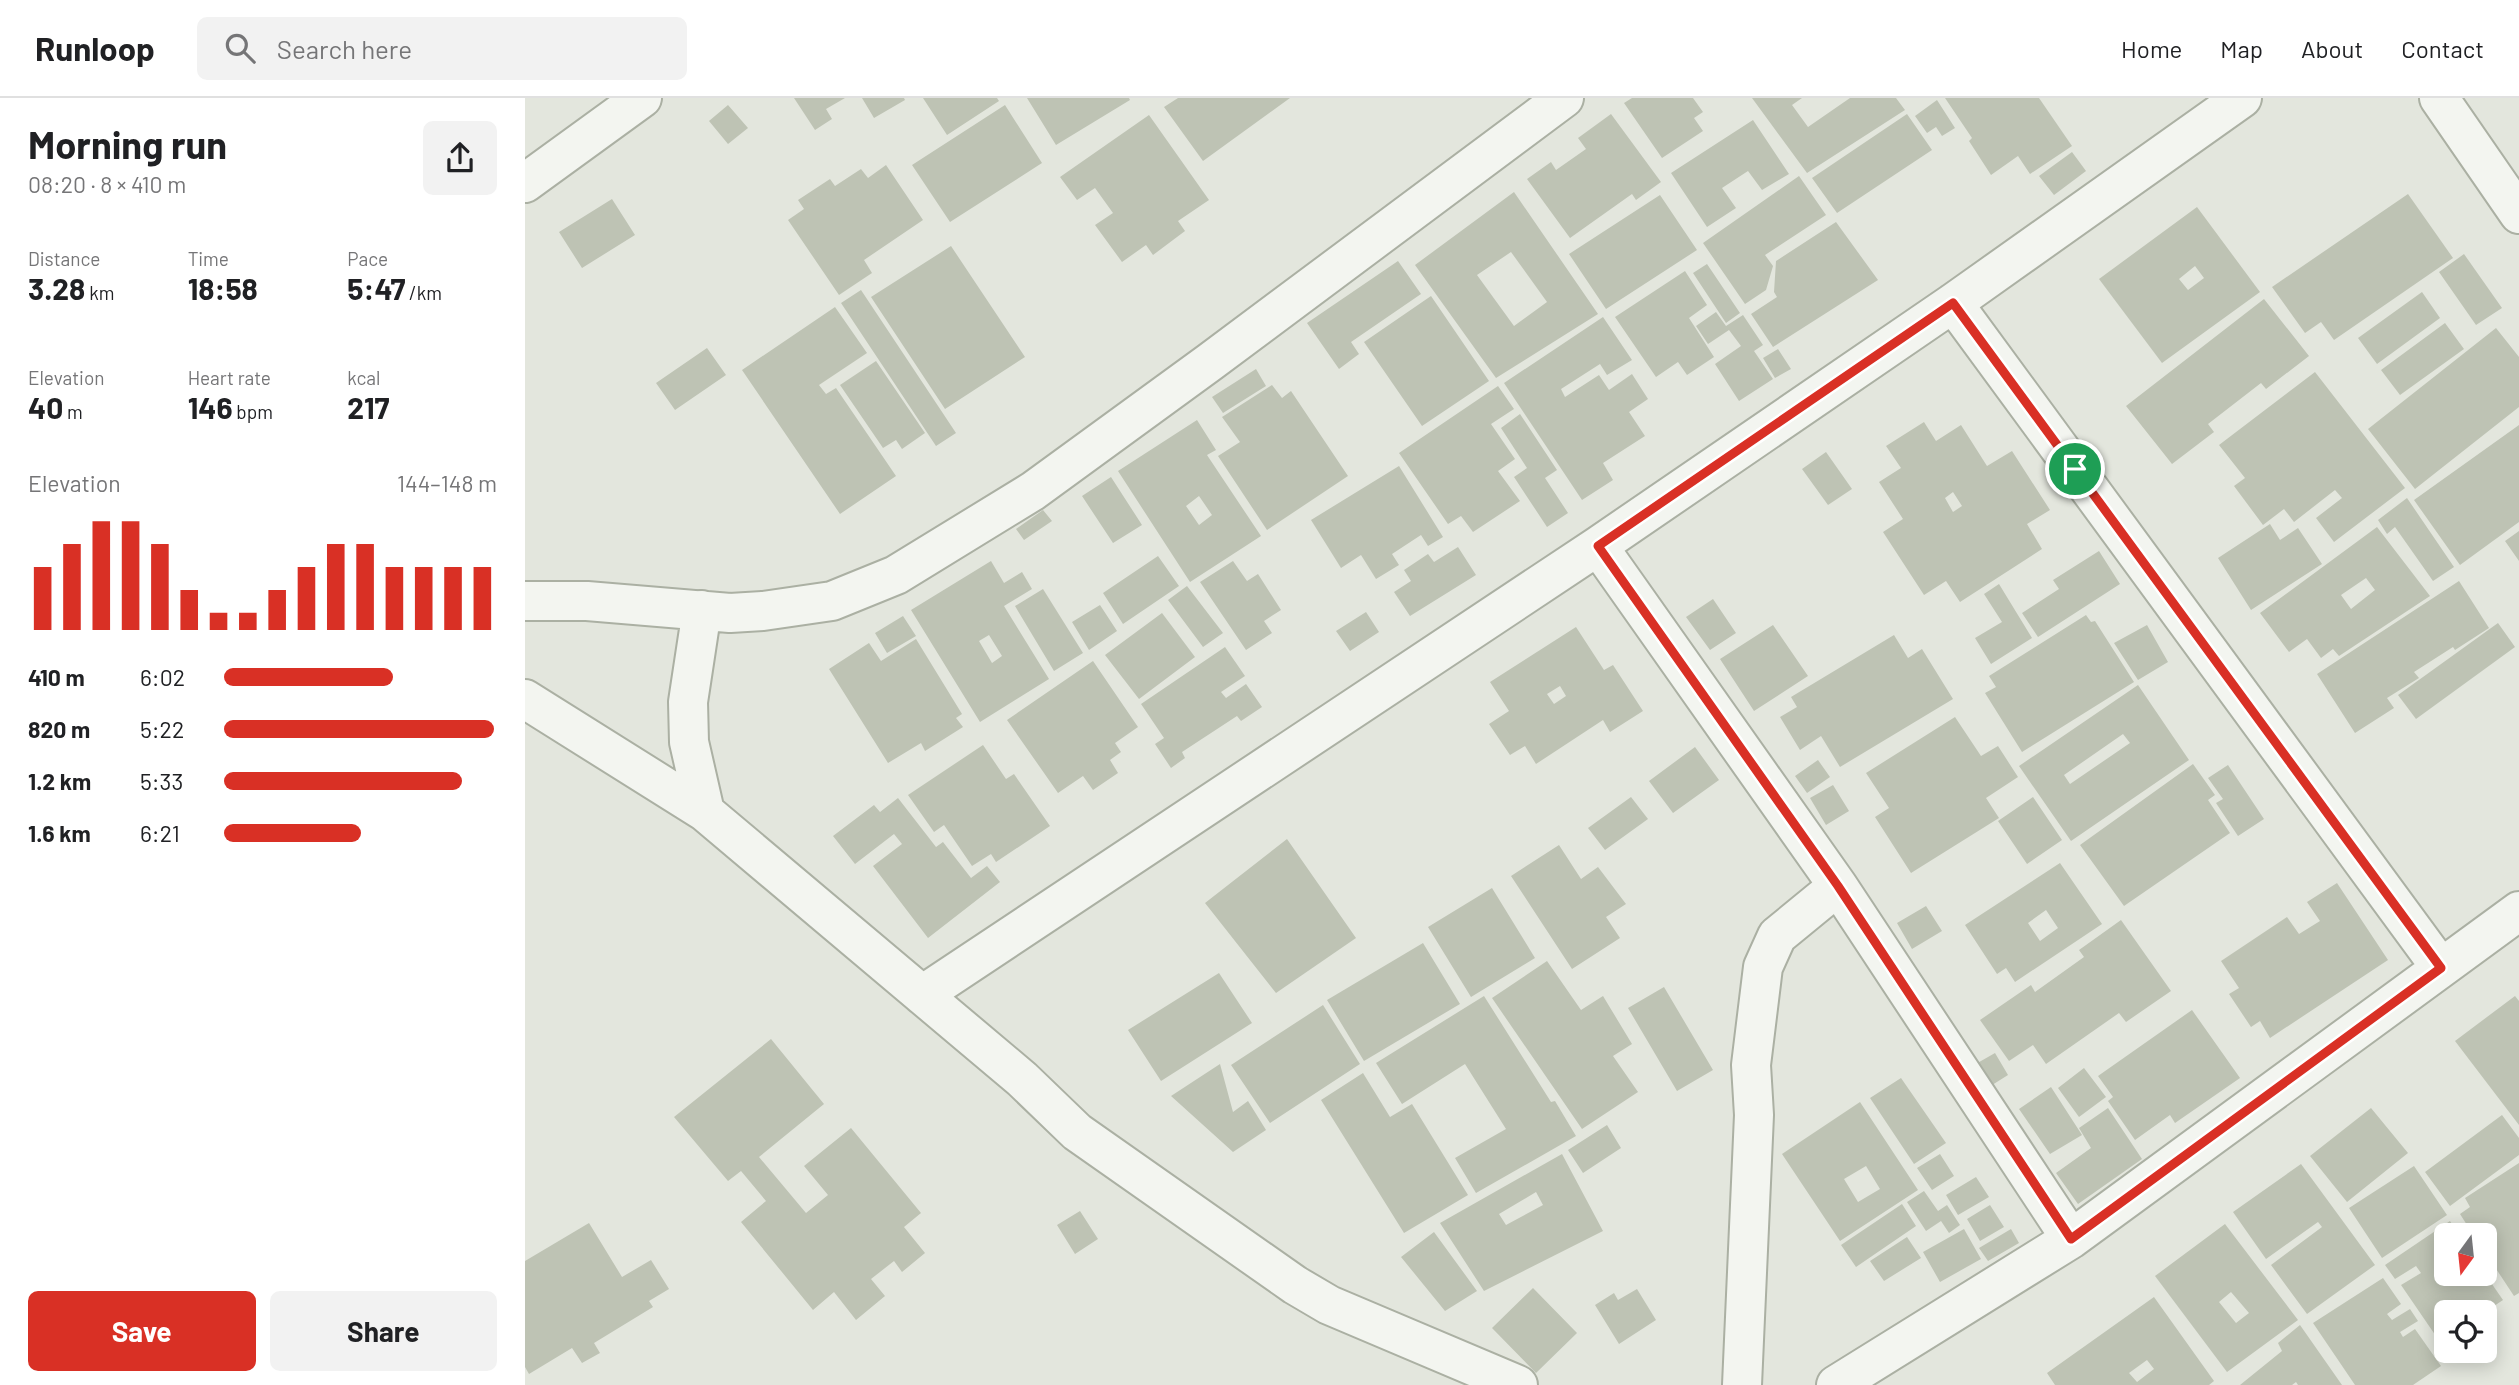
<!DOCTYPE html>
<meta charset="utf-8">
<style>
body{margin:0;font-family:Barlow,sans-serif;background:#f2f2f2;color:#202124;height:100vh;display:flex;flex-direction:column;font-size:26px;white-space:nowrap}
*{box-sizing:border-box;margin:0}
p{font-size:23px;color:#757577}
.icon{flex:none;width:38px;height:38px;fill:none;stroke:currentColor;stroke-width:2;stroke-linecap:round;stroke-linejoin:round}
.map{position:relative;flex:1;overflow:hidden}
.side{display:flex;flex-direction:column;background:#fff;width:525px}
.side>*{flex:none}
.needle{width:46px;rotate:195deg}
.controls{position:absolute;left:1909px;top:1125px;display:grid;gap:14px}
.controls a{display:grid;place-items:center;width:63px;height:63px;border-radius:10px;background:#fff;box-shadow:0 4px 18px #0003;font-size:35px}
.pin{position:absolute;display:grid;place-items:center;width:60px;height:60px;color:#fff;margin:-30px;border:4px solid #fff;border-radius:50%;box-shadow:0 2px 7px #0007}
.round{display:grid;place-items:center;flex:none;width:74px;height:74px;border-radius:10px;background:#f2f2f2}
.head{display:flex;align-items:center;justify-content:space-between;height:119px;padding:0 28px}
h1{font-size:38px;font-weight:700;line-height:52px}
.figures{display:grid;grid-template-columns:repeat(3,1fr);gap:10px;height:119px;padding:7px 28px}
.figures div{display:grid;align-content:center}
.figures b{font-size:30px;font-weight:700}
.figures small{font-size:19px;font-weight:400}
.figures p{font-size:19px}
.chart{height:196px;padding:14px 28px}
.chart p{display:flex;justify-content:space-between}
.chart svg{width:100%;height:126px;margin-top:7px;stroke:#d93025;stroke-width:6}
.button{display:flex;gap:14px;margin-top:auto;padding:14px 28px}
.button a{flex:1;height:80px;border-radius:10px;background:#d93025;color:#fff;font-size:28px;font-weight:700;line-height:80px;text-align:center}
.button a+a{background:#f2f2f2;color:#202124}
ul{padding:0 28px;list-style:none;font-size:23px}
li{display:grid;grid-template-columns:112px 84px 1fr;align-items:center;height:52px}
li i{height:18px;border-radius:9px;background:#d93025}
header{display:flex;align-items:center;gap:42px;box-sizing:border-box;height:98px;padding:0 35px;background:#fff;border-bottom:2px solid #e0e0e0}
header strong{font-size:33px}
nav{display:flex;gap:38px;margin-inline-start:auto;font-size:24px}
.search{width:490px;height:63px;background:#f2f2f2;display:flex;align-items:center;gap:18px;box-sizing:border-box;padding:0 24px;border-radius:10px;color:#757577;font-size:26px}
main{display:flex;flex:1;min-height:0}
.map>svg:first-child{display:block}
.building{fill:#bec3b4;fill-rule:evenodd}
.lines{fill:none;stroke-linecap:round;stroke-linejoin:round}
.minor-casing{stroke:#abb0a3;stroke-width:42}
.minor{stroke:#f3f5f0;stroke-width:38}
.route-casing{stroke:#fff;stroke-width:14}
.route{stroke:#d93025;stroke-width:9}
</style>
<header>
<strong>Runloop</strong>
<div class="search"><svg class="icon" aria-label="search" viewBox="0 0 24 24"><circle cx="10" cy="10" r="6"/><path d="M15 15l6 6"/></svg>Search here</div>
<nav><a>Home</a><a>Map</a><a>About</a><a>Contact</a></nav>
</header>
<main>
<section class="side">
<div class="head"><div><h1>Morning run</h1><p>08:20 · 8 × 410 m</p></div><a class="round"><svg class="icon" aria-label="share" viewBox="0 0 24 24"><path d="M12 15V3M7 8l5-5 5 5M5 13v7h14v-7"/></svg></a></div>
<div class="figures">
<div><p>Distance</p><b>3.28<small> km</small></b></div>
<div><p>Time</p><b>18:58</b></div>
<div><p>Pace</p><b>5:47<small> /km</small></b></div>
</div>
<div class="figures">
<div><p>Elevation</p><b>40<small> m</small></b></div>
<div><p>Heart rate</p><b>146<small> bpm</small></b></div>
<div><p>kcal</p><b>217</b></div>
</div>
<div class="chart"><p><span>Elevation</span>144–148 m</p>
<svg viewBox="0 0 160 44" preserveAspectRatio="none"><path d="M5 44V22M15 44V14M25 44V6M35 44V6M45 44V14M55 44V30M65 44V38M75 44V38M85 44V30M95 44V22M105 44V14M115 44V14M125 44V22M135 44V22M145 44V22M155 44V22"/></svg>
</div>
<ul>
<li><b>410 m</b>6:02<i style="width:62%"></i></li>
<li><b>820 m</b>5:22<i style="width:99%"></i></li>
<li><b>1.2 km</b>5:33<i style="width:87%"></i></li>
<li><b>1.6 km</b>6:21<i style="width:50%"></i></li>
</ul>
<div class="button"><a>Save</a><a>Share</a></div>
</section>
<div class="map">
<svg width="1994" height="1287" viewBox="0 0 1994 1287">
<rect width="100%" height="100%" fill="#e3e6dd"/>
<path class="building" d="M269,0h51l-19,11 6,10 -17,11z
M337,0h42l1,2 -31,18z
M398,0h74l2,3 -52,34z
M502,0h102l1,2 -74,45z
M653,0h112l-87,63 -39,-54z
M1107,0h61l10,14 -9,6 9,13 -41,27 -38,-55z
M1227,0h50l-10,7 16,22 42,-29h46l9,12 -98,63z
M1420,0h94l33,48 -42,28 -12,-18 -27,19 -22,-34 3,-3z
M1412,2l18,28 -13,8 -6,-9 -9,6 -12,-17z
M203,7l20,23 -20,16 -19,-23z
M480,7l37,58 -92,59 -38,-57z
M1086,16l50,68 -25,18 -4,-6 -62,44 -43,-59 24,-17 5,8 30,-21 -8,-11z
M1382,16l25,36 -95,63 -25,-35z
M624,17l60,85 -31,21 7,10 -32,24 -7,-10 -24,17 -27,-37 18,-12 -18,-25 -18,12 -17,-23z
M1228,22l36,54 -27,16 -14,-19 -26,17 14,20 -29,19 -36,-54z
M1547,54l14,19 -32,24 -15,-19z
M361,67l37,55 -59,40 8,13 -33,22 -51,-75 16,-11 -6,-9 32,-21 5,7 26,-17 7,9z
M1274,78l27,39 -61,40 8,11 -7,24 -21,14 -42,-61z
M989,94l84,122 -102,64 -81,-113zM986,154l36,50 -33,24 -37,-51z
M1883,96l45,64 -119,82 -13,-18 -16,11 -33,-46z
M1135,97l37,55 -91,59 -37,-55z
M87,101l23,36 -53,33 -23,-36z
M1672,109l63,85 -98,71 -63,-84zM1670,168l9,12 -16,12 -9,-11z
M1311,124l42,58 -105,67 -22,-33 26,-17 -3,-5 2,-31z
M426,148l74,111 -80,52 -74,-112z
M1939,156l38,54 -26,17 -37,-53z
M873,163l23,33 -70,48 8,12 -20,15 -32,-46z
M1182,166l33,49 -14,10 -33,-50z
M1160,173l22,34 -18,13 25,39 -27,18 -9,-13 -22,15 -41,-60z
M336,192l95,143 -20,13 -95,-143z
M1897,194l18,26 -63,46 -19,-26z
M906,198l58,85 -67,45 -58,-84z
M1739,201l45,57 -43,33 -5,-6 -53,41 6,8 -42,32 -46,-58z
M310,209l32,46 -48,32 7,9 10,-6 60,88 -56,38 -98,-144z
M1191,214l10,14 17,-11 20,30 -9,6 19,28 -34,22 -24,-37 26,-18 -12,-16 -21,14 -12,-18z
M1078,219l29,43 -25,15 -7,-11 -39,25 4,8 34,-22 10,15 23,-16 16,25 -19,13 16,24 -42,27 10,17 -31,20 -78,-117z
M1920,225l19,26 -64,46 -19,-25z
M1971,230l23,29v50l-104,82 -47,-60z
M182,250l19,27 -51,35 -19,-27z
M1253,251l13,20 -16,9 -12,-20z
M351,263l49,72 -23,16 -6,-9 -13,8 -43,-63z
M731,271l10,17 -43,27 -11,-16z
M1790,274l90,116 -71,54 -18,-24 26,-20 -7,-8 -41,32 -10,-13 -21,16 -29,-39 11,-8 -26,-33z
M747,287l10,13 9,-7 57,85 -81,54 -49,-74 22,-14 -18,-25z
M973,288l16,23 -23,15 24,35 -17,12 22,30 -47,31 -12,-16 -13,8 -49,-71z
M995,316l37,56 -12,8 23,35 -21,14 -33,-50 13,-9 -26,-40z
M672,322l19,30 -9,5 54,81 -71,46 -72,-111zM674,398l13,19 -13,10 -13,-19z
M1399,324l12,19 25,-16 26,41 25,-15 38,59 -23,14 15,25 -82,53 -14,-21 -22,14 -41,-63 20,-13 -24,-37 22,-14 -15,-22zM1428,394l9,14 -9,6 -8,-14z
M1994,327v97l-59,43 -46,-65z
M1301,354l26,37 -24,16 -26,-36z
M874,368l44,71 -15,9 -7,-11 -29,19 7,11 -23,14 -15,-24 -20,13 -30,-48z
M586,379l31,48 -29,18 -31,-47z
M1882,400l47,69 -21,14 -38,-54 -8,7 -9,-14z
M518,412l9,11 -28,19 -8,-11z
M1745,426l10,16 18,-12 24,36 -71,46 -33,-52z
M1852,429l53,69 -91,60 -6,-7 -12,9 -14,-19 -18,13 -29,-39zM1841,480l9,12 -24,19 -10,-14z
M1994,433v30l-14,-20z
M933,449l18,28 -66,41 -16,-24 17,-11 -7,-11 24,-16 6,8z
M1574,453l21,33 -82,53 -16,-24 37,-24 -6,-9z
M633,458l21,30 -56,38 -20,-31z
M466,463l13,22 18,-11 10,17 -28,17 45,73 -69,43 -69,-112zM464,537l13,21 -10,7 -13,-22z
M708,463l14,20 11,-7 23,36 -17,11 8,12 -26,17 -46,-68z
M1934,483l30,47 -34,22 -2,-3 -39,25 5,6 -32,20 7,10 -39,25 -38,-59z
M1474,486l33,54 -41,26 -16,-26 27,-16 -18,-28z
M662,488l36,47 -20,14 -35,-47z
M518,491l40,64 -29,18 -39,-65z
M1188,501l23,34 -26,17 -24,-33z
M575,507l17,26 -28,19 -17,-28z
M841,514l13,20 -29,19 -14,-20z
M637,515l33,44 -56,42 -34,-44z
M1561,517l5,7 4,-1 39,61 -112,70 -37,-59 11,-6 -7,-11z
M378,518l13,20 -29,17 -12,-20z
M1973,525l17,24 -99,72 -18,-24z
M1248,527l35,51 -54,35 -34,-52z
M1622,527l21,37 -30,18 -24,-37z
M1051,529l28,43 9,-5 30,46 -33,21 -7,-12 -67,44 -11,-18 -15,9 -21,-31 20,-13 -19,-29zM1035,588l6,10 -12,8 -7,-10z
M1369,537l14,23 14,-9 31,50 -113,68 -19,-31 -21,14 -20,-33 17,-10 -6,-10z
M391,541l46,75 -6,4 7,9 -38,24 -4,-8 -33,20 -59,-94 40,-26 12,18z
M700,549l20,29 -24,16 5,6 20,-14 16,23 -21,14 -4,-5 -55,36 3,6 -14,10 -16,-24 9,-6 -23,-34z
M568,563l45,66 -23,16 6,9 -11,8 8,13 -25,17 -10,-14 -25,17 -51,-73z
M1613,587l51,75 -118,81 -52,-75zM1598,636l7,9 -60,41 -6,-9z
M1430,619l26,39 17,-10 20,31 -32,21 13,20 -88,55 -36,-56 14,-9 -23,-35z
M458,647l23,34 8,-5 36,52 -54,36 -5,-8 -19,12 -28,-41 -10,7 -26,-37z
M1170,649l24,33 -46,33 -24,-32z
M1293,662l12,17 -23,16 -12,-17z
M1668,666l22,31 -7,5 22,33 -106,73 -44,-61z
M1703,667l36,54 -26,17 -22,-33 7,-4 -15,-21z
M1308,687l16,26 -23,14 -16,-27z
M1106,699l17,22 -43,31 -17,-22z
M1508,699l29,43 -35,24 -29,-43z
M373,700l38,49 7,-5 28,36 16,-12 13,16 -72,56 -55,-72 29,-22 -8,-10 -39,30 -22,-28 41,-31 6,7z
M762,741l69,99 -80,55 -71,-90z
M1034,747l22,34 17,-12 28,37 -20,13 14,21 -48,31 -61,-93z
M1535,765l42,61 -87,58 -9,-14 -9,6 -32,-49zM1521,812l12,18 -18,13 -12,-18z
M1812,785l51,77 -118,78 -10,-17 -9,6 -22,-33 10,-6 -18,-27 66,-44 12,17 21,-13 -13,-19z
M967,790l43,70 -64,39 -43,-70z
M1401,808l16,25 -30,18 -15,-26z
M1596,822l50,71 -45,31 -7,-9 -73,51 -13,-19 -24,16 -29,-41 51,-35 4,7 49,-35 -5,-7z
M898,845l37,61 -96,57 -37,-61z
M1022,863l34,49 22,-14 29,48 -19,12 25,36 -56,37 -90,-131z
M694,875l33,50 -91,58 -33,-51z
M1139,889l49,83 -36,21 -49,-83z
M959,898l67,106 4,-1 21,35 -100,57 -21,-35 51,-29 -41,-65 -63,40 -26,-41z
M1990,898l4,5v124l-64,-84z
M798,907l37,59 -90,59 -39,-58z
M1667,912l48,68 -65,45 -5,-8 -35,25 -27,-39 5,-4 -15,-21z
M246,941l53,65 -65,53 47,56 22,-18 -24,-29 47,-38 70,85 -17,14 21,26 -23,19 -8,-11 -23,18 14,17 -29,24 -22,-28 -21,18 -72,-88 25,-21 -25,-30 -13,10 -54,-64z
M1470,955l13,22 -27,17 -14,-23z
M695,966l13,48 15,-11 18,29 -33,22 -62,-56z
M1559,970l22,29 -27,20 -21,-29z
M838,975l27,44 22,-13 56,91 -64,38 -83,-133z
M1376,980l45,65 -32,21 -44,-66z
M1526,989l31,48 -32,19 -31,-45z
M1335,1004l58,88 -78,51 -58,-87zM1341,1068l14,23 -22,13 -14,-23z
M1583,1010l34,51 -64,45 -22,-31 35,-25 -12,-20z
M1846,1010l37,45 -61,49 -37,-46z
M1977,1017l17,23v17l-69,51 -25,-34z
M1082,1027l14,23 -38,25 -15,-23z
M1037,1056l41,77 -119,60 -44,-68zM1011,1094l7,13 -37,20 -7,-11z
M1415,1056l14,22 -22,14 -15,-22z
M1994,1065v130l-5,3 -29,-44v-16h-11l-14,-22 10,-7 -5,-9z
M1776,1066l74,101 -68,49 -36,-49 51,-38 -4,-5 -52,37 -33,-47z
M1889,1068l33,49 -65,43 -33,-50z
M1451,1079l13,20 -31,18 -12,-20z
M1399,1093l14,20 9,-6 13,20 -11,8 -8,-12 -15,10 -19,-29z
M1377,1106l14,22 -60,41 -15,-22z
M1465,1107l14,22 -24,14 -13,-22z
M555,1113l18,28 -23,15 -18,-29z
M1925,1123l9,15h-12v38h38l18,26 -18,12h-38v26l-7,4 -39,-57 20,-12 -5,-7 -21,13 -10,-14z
M64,1125l33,54 29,-17 18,29 -20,12 4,6 -59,36 6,10 -18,10 -10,-15 -43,26 -4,-7v-106z
M1700,1126l73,96 -71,52 -72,-96zM1706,1194l18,21 -13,10 -17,-21z
M1439,1131l17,30 -41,23 -17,-30z
M1486,1131l8,14 -31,18 -9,-13z
M909,1134l43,59 -32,20 -44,-54z
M1382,1139l14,21 -37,23 -14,-20z
M1858,1180l18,26 -14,10 5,6 18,-11 8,12 -18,11 3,5 12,-8 26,37 -28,19h-58l-42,-62z
M1008,1190l44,45 -41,40 -44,-45z
M1112,1191l19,31 -37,24 -24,-39 19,-12 4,7z
M1629,1199l60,84 -5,4h-154l-8,-12zM1622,1262l7,9 -17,13 -8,-9z
M1775,1227l42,60h-44l-2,-3 -4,3h-52l42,-34 -4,-8z"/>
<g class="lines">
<defs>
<path id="minor" d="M1914,0l80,116
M0,85l117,-85
M1428,205l488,665
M1073,448l240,340 233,353
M0,503h62l143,12 33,-2 69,-10 64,-26 137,-84 177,-129 354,-264
M177,512l-14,92 1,40 16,70
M0,601l180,113 317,267 55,53 218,153 34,20 189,80
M397,897l676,-449 355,-243 289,-205
M1217,1287l12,-270 -3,-50 12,-98 14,-31 61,-50
M1311,1287l235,-146 448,-328"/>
</defs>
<use href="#minor" class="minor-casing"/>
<use href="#minor" class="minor"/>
</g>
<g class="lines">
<defs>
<path id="route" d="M1428,205l488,665 -370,271 -233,-353 -240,-340z"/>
</defs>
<use href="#route" class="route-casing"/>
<use href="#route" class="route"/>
</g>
</svg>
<div class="controls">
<a><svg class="needle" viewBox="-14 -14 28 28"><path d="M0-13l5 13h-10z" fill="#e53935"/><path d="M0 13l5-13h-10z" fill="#757577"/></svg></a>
<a><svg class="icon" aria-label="locate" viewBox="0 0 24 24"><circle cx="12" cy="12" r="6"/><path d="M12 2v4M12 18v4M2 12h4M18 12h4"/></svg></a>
</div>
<div class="pin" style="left:1550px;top:371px;background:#1e9e55"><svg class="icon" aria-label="arrive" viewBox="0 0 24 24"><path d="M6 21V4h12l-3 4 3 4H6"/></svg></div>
</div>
</main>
